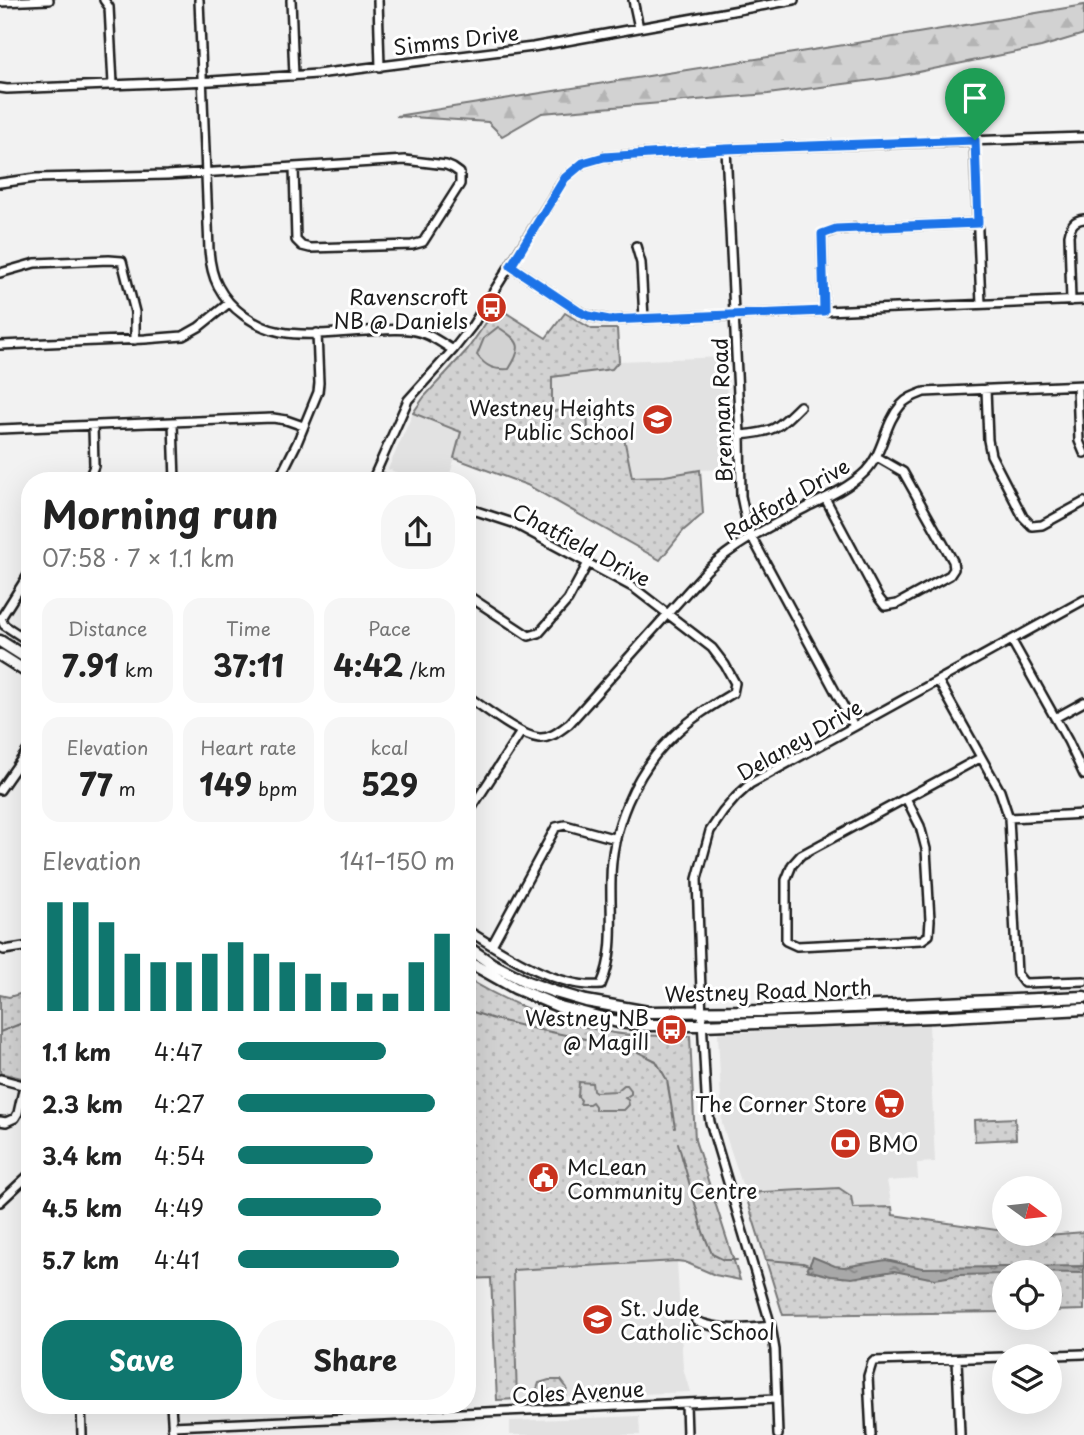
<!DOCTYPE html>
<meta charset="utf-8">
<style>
body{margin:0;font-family:"Playpen Sans",sans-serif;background:#f6f6f6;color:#222;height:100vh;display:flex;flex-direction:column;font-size:26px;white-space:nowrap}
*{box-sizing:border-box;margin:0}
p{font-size:23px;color:#767676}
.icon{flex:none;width:38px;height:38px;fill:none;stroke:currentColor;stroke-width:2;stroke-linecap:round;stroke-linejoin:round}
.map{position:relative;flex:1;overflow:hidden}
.side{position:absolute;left:21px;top:472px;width:455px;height:942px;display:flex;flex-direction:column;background:#fff;border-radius:28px;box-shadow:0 7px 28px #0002}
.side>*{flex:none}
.needle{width:46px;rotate:105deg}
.controls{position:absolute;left:992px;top:1176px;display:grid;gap:14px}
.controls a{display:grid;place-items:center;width:70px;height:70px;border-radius:50%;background:#fff;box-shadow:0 7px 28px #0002;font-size:35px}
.pin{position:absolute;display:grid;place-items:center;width:60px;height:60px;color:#fff;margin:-72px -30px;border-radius:50% 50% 50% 0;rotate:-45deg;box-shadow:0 0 7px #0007}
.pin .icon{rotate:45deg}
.round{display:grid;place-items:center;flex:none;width:74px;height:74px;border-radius:28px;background:#f6f6f6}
.headline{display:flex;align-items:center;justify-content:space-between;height:119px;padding:0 21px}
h1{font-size:38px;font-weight:700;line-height:52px}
.stats{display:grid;grid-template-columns:repeat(3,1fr);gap:10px;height:119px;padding:7px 21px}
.stats div{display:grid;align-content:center;border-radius:18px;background:#f6f6f6;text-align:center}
.stats b{font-size:30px;font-weight:700}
.stats small{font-size:19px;font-weight:400}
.stats p{font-size:19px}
.chart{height:196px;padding:14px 21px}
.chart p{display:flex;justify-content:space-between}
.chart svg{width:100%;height:126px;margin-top:7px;stroke:#0f766e;stroke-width:6}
.primary-button{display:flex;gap:14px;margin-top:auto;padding:14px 21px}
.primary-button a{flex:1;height:80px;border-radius:28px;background:#0f766e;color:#fff;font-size:28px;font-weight:700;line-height:80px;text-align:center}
.primary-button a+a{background:#f6f6f6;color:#222}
ul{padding:0 21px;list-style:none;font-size:23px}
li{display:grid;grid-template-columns:112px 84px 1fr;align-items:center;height:52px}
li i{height:18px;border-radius:9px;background:#0f766e}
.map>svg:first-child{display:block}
.built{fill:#e2e2e2}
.grass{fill:url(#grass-dots);stroke:#777;stroke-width:2}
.forest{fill:url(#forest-firs);stroke:#777;stroke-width:2}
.pitch{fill:#d2d2d2;stroke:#777;stroke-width:2}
.water{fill:url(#water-ripples);stroke:#707070;stroke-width:2}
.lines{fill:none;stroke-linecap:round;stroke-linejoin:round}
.stream{stroke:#707070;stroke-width:2}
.minor-casing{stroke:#1c1c1c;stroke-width:12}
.major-casing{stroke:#1c1c1c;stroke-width:15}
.minor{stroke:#fff;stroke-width:7}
.major{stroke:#fff;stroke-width:10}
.route-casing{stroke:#fff;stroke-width:14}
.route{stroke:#1a73e8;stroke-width:9}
.labels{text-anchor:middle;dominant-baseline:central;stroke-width:6;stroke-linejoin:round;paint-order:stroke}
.street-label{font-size:21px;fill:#1c1c1c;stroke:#fff}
.poi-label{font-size:21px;fill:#1c1c1c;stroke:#fff;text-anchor:end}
</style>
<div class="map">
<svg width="1084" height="1435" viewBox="0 0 1084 1435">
<defs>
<pattern id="grass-dots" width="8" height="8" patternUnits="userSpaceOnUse" patternTransform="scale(1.75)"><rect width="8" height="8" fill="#d2d2d2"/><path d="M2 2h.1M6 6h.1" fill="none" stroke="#b4b4b4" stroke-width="1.8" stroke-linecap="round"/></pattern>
<pattern id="forest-firs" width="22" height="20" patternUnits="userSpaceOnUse" patternTransform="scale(1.75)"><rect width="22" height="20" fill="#d2d2d2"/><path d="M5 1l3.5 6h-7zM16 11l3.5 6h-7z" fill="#b4b4b4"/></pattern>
<pattern id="water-ripples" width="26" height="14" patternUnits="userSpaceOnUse" patternTransform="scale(1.75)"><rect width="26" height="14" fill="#a8a8a8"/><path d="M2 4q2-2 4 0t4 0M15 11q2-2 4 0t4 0" fill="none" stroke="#888"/></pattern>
</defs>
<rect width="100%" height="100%" fill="#f2f2f2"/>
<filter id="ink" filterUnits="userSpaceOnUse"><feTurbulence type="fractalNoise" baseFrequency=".0143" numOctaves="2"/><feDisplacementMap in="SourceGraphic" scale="14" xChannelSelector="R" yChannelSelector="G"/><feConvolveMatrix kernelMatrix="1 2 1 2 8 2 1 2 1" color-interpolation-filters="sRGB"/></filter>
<g filter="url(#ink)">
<path class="built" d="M725,357l5,112 -30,1 -35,6 -33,1 -10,-49 -34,4 -36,-21 -1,-34 61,-8 7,-8z
M413,413l49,19 -14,49h-31l-29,-12z
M929,1024l6,138 -18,1 1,16 -31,2 5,26 -39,1 -14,-20 -94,5 -23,-69 -4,-91z
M677,1261l6,107 7,24 -173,7 -4,-129z
M639,1416l1,19h-130v-14z"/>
<path class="grass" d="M497,307l49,31 19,-25 27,16h25l2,32 -7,8 -60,8v34l35,-2 1,23 34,-4 10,49 33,-1 35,-6 3,44 -19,16 -24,30 -133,-75 -73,-27 7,-26 -48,-19 11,-16 43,-47z
M467,978c42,27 98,47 147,55 25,4 51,2 76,3l5,104 45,140 -25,-5 -30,-13 -8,-1 -164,9 4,129 -20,1 -6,-122 -24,1z
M30,991v87l-4,1 -26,-6v-78l9,2z
M1015,1118l1,21 -41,2 -1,-21z
M839,1188l12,8 2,12 39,-1 1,8 111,16v3l31,2 49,-4v78l-34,1v-39h-46v40l-221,3 -38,-122z
M561,1380l6,8 -2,10 -34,1 -1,-3h7l-1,-4 3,-9 10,-3z"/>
<path class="forest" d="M1084,5v29l-43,13 -152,31 -121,16 -226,19 -40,23 -14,-14 -92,-6 492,-78z"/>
<path class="pitch" d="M498,327c22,14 26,19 11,42 -15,1 -23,-2 -32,-14l7,-17z
M579,1082l13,1 1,7 3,2 21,-1 7,-6h3l4,5v4l-6,4 3,2 1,5 -5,5h-29v-4l-3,-4 -3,2h-9l1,-4 -3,-3z"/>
<path class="water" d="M813,1257l22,9 9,1 42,-7 36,8 162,-2v7l-80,-1v2l-45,1 -24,4 -41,-8 -42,7 -21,-2 -24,-6z"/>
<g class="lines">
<path class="stream" d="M467,1010l27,9 37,9 99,20 26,13 11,19 8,48
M0,1032l20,-8h10
M678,1143l25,89 9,22 12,6h13
M767,1260l36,3 8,3"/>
<defs>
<path id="minor" d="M104,0l5,7 4,77
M199,0l10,250c1,12 3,25 9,36 12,23 37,41 63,46 27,5 58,0 86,-1 16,-1 32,-3 48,0 14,2 26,12 38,19
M291,0l3,76
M378,0l2,67
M633,0l6,28
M0,2l49,-2
M0,88l7,1 204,-8 106,-7 216,-27 261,-47
M973,113l8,191
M726,149l14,286 1,61 7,34 106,196
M0,183l36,-5 131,-3 238,-15 41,5 7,3 7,5v11l-37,58 -11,3 -102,3 -8,-2 -6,-6 -2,-73
M636,246l5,17 3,56
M511,266l67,45 11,5 20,4 475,-20
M0,273l35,-10 74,-3 13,1 13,51v28
M1071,301l-2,-66c2,-10 5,-15 15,-16
M824,311l-2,-76 14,-6 142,-6
M0,345l145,-6 38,-3 16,-9 30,-24
M1077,386l2,55 5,12
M986,389l2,51 3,15 32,62 9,9 10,-1 42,-23
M173,423l2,58
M0,429l273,-11 13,2 17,6
M740,435c34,-3 37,-6 60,-29
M375,475l15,6
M88,481l6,-15 -1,-40
M278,481l19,-38 21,-51 1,-9 -2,-50
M372,481l36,-81 45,-50 19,-24 84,-134 9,-14 18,-15 21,-6 122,-8 358,-12
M825,498l53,99 7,9 12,-2 53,-29 4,-6 -1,-8 -50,-89 -26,-15
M467,508l46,15 121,65 78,60 13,17 10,18 -2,10c-22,13 -43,26 -61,44 -37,35 -61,92 -61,143 -1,36 5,72 -10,105 -45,4 -97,-32 -134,-55
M30,572l-29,46 3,7 26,17
M467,595l62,41 10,-3 29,-33 20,-37
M1012,641l56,100 16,34
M939,682l61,109 9,27 8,156 7,9 60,-2
M467,696c18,12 53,40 72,42 12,1 21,-8 30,-14l138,-154c29,-28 68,-46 104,-65 19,-9 40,-19 55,-34 18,-19 18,-47 35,-66 6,-7 15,-10 23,-13l160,-7
M1055,718l29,-16
M0,790l30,-43
M906,798l14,28 6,23 4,71 -1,15 -7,5 -125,6 -11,-5v-61l6,-15 9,-10 179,-97
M467,815l54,-83
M1009,818l75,-4
M492,945l64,-118 9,-2 51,14
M0,948l4,2 26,-4
M0,1079l30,8
M0,1121l6,1 9,-4 3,-5 6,-27
M0,1202l30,-28
M696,1321c24,10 50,8 75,5
M1028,1356l56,-2
M957,1359l3,76
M686,1404l1,31
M81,1405l1,30
M171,1405l2,30
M172,1426l604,-27
M778,1435l-3,-85 -4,-24 -61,-204 -4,-27 -4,-76 -5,-140 13,-48 13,-19 13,-15 14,-13 334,-184
M871,1435l-3,-59 4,-13 2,-2 130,-4"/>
<path id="major" d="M0,641l30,19
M0,655l30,19
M467,947l25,17 35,18 28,10 31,9 62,11 113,-1 323,-14
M467,961l48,27 45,19 58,15 28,3h56l231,-8 151,-8"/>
</defs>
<use href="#minor" class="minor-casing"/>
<use href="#major" class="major-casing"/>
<use href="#minor" class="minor"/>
<use href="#major" class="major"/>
</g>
</g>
<g class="lines" filter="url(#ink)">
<defs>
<path id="route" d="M975,140l3,83 -142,6 -14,5 2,77 -215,9 -20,-4 -11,-5 -67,-45 54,-88 18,-15 21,-6 122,-8z"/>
</defs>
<use href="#route" class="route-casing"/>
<use href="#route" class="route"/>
</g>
<defs>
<symbol id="bus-disc" viewBox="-11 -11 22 22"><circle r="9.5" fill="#c8321e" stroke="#fff"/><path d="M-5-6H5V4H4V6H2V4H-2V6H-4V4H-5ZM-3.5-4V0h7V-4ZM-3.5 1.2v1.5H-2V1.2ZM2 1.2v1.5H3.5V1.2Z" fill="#fff"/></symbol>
<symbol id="school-disc" viewBox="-11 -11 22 22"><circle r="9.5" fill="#c8321e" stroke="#fff"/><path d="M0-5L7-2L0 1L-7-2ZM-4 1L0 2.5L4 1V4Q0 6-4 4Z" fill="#fff"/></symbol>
<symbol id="supermarket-disc" viewBox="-11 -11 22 22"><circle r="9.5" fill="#c8321e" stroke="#fff"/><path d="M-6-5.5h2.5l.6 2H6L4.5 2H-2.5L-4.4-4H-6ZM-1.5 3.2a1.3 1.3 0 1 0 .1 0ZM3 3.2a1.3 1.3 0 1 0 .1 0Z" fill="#fff"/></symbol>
<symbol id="bank-disc" viewBox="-11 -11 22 22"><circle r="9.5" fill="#c8321e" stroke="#fff"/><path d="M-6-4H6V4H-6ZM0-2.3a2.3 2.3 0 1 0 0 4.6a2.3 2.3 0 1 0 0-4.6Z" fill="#fff"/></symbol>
<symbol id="civic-disc" viewBox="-11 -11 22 22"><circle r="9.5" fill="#c8321e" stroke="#fff"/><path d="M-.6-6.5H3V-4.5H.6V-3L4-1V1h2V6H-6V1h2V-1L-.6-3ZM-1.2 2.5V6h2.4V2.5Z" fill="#fff"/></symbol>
</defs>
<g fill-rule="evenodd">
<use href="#bus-disc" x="474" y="290" width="35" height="35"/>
<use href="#school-disc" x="640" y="402" width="35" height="35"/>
<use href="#bus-disc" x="654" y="1012" width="35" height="35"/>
<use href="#supermarket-disc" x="872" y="1086" width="35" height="35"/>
<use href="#bank-disc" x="828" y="1126" width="35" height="35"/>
<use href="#civic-disc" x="526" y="1160" width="35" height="35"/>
<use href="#school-disc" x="580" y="1302" width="35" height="35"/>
</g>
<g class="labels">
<g class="street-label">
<text transform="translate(456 39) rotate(-7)">Simms Drive</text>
<text transform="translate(721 410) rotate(-92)">Brennan Road</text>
<text transform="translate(786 498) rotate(-30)">Radford Drive</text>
<text transform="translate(582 544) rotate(28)">Chatfield Drive</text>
<text transform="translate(799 739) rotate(-30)">Delaney Drive</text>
<text transform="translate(768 990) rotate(-2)">Westney Road North</text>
<text transform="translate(578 1391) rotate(-3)">Coles Avenue</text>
</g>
<g class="poi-label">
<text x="468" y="296">Ravenscroft<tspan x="468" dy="24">NB @ Daniels</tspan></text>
<text x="635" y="407">Westney Heights<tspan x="635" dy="24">Public School</tspan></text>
<text x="649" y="1017">Westney NB<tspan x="649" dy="24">@ Magill</tspan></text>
<text x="867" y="1103">The Corner Store</text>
<text x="868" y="1143" text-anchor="start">BMO</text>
<text x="567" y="1166" text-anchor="start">McLean<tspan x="567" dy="24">Community Centre</tspan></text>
<text x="620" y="1307" text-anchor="start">St. Jude<tspan x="620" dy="24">Catholic School</tspan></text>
</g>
</g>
</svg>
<div class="controls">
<a><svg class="needle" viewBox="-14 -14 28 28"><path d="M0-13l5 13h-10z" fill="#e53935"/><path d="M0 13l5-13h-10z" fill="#767676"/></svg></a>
<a><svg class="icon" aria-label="locate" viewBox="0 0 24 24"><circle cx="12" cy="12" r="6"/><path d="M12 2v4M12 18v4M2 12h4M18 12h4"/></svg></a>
<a><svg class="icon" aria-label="layers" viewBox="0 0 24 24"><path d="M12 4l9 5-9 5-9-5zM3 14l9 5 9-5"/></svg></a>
</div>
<div class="pin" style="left:975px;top:140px;background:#1e9e55"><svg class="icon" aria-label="arrive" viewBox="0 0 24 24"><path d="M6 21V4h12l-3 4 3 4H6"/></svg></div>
<section class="side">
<div class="headline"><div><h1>Morning run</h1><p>07:58 · 7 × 1.1 km</p></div><a class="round"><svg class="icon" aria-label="share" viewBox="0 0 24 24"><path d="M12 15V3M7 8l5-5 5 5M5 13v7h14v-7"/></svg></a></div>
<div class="stats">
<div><p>Distance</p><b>7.91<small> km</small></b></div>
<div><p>Time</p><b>37:11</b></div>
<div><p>Pace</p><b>4:42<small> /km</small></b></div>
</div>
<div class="stats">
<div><p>Elevation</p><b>77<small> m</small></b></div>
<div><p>Heart rate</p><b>149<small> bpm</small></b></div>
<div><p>kcal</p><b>529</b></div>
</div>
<div class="chart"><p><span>Elevation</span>141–150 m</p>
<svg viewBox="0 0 160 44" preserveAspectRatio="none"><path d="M5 44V6M15 44V6M25 44V13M35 44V24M45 44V27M55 44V27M65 44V24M75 44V20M85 44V24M95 44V27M105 44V31M115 44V34M125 44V38M135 44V38M145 44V27M155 44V17"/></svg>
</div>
<ul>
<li><b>1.1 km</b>4:47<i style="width:68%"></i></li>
<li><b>2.3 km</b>4:27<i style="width:91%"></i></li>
<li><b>3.4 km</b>4:54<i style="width:62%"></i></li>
<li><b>4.5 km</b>4:49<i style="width:66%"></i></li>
<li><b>5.7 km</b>4:41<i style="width:74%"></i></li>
</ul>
<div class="primary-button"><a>Save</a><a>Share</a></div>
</section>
</div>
